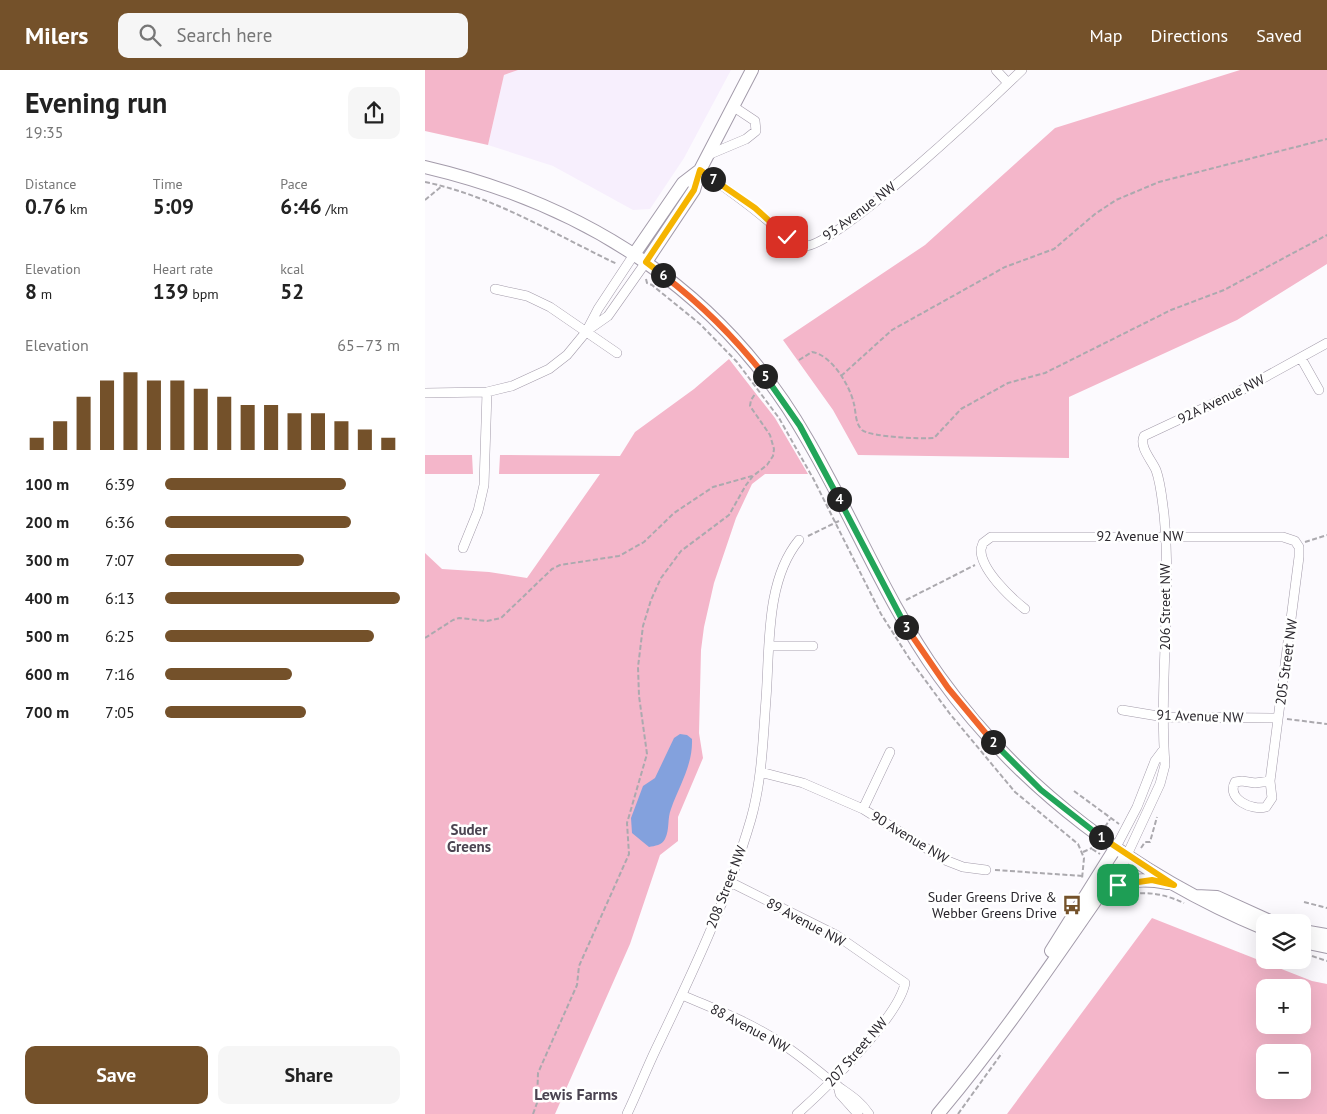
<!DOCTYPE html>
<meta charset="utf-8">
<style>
body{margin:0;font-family:"PT Sans",sans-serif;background:#f6f6f6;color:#222;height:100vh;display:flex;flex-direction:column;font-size:19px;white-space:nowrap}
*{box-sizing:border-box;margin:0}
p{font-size:16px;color:#767676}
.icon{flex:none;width:28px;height:28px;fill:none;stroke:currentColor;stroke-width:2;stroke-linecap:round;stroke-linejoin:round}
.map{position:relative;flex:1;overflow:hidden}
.drawer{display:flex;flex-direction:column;background:#fff;width:425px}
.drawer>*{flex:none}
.buttons{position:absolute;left:831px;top:844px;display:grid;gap:10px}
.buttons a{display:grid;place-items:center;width:55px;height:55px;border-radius:10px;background:#fff;box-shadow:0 5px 20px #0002;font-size:25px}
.pin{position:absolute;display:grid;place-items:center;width:42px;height:42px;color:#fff;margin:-21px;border-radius:10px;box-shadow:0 2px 8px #0006}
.km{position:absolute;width:25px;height:25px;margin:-12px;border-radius:50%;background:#222;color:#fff;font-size:14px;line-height:25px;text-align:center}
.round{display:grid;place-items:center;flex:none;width:52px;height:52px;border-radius:10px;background:#f6f6f6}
.headline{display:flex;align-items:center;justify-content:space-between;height:85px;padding:0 25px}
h1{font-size:28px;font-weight:700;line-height:38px}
.figures{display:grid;grid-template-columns:repeat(3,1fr);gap:8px;height:85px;padding:5px 25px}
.figures div{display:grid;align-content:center}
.figures b{font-size:21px;font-weight:700}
.figures small{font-size:14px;font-weight:400}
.figures p{font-size:14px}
.chart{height:140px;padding:10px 25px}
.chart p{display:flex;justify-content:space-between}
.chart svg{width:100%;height:90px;margin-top:5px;stroke:#74512a;stroke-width:6}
.primary-button{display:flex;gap:10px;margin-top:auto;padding:10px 25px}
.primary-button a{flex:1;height:58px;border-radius:10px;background:#74512a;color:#fff;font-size:20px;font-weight:700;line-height:58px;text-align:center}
.primary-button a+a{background:#f6f6f6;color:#222}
ul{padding:0 25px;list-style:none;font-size:16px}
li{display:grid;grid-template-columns:80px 60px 1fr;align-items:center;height:38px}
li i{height:12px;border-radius:6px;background:#74512a}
header{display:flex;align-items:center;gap:30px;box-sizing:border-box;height:70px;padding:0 25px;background:#74512a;color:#fff}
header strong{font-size:24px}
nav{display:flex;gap:28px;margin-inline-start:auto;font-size:18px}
.search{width:350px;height:45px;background:#f6f6f6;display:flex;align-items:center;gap:12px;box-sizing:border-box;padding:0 18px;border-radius:10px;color:#767676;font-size:19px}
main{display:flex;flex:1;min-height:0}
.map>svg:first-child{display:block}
.built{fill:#f7effd}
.green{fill:#f4b6ca;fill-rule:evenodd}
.water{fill:#83a1dd}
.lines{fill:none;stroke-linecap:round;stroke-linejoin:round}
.street-casing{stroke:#a39baa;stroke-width:10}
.secondary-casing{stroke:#a39baa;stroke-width:14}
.path{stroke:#aba9ae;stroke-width:2;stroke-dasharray:5 2.5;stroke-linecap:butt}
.street{stroke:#fff;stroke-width:9}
.secondary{stroke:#fff;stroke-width:12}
.split-1-casing{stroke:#fff;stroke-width:10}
.split-2-casing{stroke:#fff;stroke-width:10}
.split-3-casing{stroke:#fff;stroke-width:10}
.split-4-casing{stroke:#fff;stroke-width:10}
.split-5-casing{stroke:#fff;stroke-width:10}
.split-6-casing{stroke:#fff;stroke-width:10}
.split-7-casing{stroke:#fff;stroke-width:10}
.split-8-casing{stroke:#fff;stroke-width:10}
.split-1{stroke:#f5b400;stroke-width:6}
.split-2{stroke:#22a559;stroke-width:6}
.split-3{stroke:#f0652b;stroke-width:6}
.split-4{stroke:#22a559;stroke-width:6}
.split-5{stroke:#22a559;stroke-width:6}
.split-6{stroke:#f0652b;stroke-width:6}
.split-7{stroke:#f5b400;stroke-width:6}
.split-8{stroke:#f5b400;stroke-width:6}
.labels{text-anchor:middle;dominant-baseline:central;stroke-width:5;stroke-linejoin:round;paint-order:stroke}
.street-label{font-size:14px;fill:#2a272d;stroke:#fff}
.poi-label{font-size:14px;fill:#2a272d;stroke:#fff;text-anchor:end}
.neighbourhood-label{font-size:15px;font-weight:bold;fill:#4b4451;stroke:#fff}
.quarter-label{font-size:16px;font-weight:bold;fill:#4b4451;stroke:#fff}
</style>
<header>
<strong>Milers</strong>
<div class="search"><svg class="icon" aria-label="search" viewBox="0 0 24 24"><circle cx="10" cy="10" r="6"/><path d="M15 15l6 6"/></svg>Search here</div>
<nav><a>Map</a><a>Directions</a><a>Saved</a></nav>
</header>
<main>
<section class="drawer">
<div class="headline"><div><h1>Evening run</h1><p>19:35</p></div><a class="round"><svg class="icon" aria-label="share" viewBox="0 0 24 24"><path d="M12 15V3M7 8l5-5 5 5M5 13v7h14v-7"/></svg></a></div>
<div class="figures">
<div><p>Distance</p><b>0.76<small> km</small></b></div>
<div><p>Time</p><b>5:09</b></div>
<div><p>Pace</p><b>6:46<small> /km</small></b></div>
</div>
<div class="figures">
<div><p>Elevation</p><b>8<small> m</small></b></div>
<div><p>Heart rate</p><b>139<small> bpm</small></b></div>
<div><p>kcal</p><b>52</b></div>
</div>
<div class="chart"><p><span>Elevation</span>65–73 m</p>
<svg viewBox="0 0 160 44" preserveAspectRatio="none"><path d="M5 44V38M15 44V30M25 44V18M35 44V10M45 44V6M55 44V10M65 44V10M75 44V14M85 44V18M95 44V22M105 44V22M115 44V26M125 44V26M135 44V30M145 44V34M155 44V38"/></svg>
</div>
<ul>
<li><b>100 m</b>6:39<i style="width:77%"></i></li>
<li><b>200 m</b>6:36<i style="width:79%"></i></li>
<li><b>300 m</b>7:07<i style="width:59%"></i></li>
<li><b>400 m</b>6:13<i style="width:100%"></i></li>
<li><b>500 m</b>6:25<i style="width:89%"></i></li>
<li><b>600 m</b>7:16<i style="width:54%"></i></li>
<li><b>700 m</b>7:05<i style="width:60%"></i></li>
</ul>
<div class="primary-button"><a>Save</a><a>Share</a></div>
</section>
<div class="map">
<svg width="902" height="1044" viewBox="0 0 902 1044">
<rect width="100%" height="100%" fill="#fcfafe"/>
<path class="built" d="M93,0h213l-47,88 -34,51 -17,1 -80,-44 -65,-21 16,-70z"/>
<path class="green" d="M0,0h93l-14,5 -16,70 -63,-14z
M815,0h87v194l-90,56 -168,77v61l-211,-3 -25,-45 -50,-70 142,-95 130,-117z
M304,289l46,59 33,56h-43l-13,10 -16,34 -22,65 -10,44 -3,23 -2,83 4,25 -25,59v24l-18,14 -30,89 -75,170h-130v-561l17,16 47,3 38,6 73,-104h-101l1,-19 120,1 15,-24 59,-43z
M0,385h47l1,19h-48z
M727,848l160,63 15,3v130h-320zM840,918h38v37h-38zM840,982h38v38h-38z"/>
<path class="water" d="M255,664l7,1 5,4c1,26 -13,47 -21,70 -4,10 -1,20 -6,30 -3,6 -10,7 -16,8l-17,-14 -1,-15 12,-32 12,-8 19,-40z"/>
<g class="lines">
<defs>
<path id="street" d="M571,0l12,13
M283,85l38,-16 10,-8 -1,-10 -21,-14
M275,100c29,20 56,39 82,63 5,5 15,13 22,13 30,3 189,-148 218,-176
M70,219l32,7 23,11 67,46
M163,260l20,-14 38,-54
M876,288l18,32
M0,323l62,-1 25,-6 37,-17 18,-14 19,-23 12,-23 37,-56
M38,478l15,-37 6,-26 3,-93
M600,539c-15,-12 -45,-40 -44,-60l2,-6 8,-6h292l12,4 4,6v10l-29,224
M345,576h43
M697,640l42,7 114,1
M335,702l43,11 60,26 82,51 18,7 23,3
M817,711l13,2 15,-2 2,17 -6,9c-14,4 -40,-8 -31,-25z
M438,739l27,-57
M691,777l21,-40 18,-46 9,-12
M702,785l33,-71 5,-19c-6,-83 7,-167 -1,-251 -2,-14 -3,-30 -8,-44 -5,-11 -17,-23 -12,-34l94,-44 89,-49
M305,812l106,53 69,48c-6,34 -81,107 -108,131
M257,925c32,14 65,26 94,45 20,12 37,27 56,42 14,11 26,16 37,32
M413,1016l2,8 18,20
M202,1044c10,-21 19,-44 29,-65 36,-75 72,-151 95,-230 11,-39 12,-80 15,-120 4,-51 -1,-118 33,-159"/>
<path id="secondary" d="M0,97c162,38 298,125 382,272 46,78 79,163 132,237 81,113 198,200 326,253
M210,183l48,-70 17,-13
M221,192l48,-72 6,-20 52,-100
M677,826c16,-19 44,-17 66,-13
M771,826l21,1 55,25
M878,861l24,4
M878,872l24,5
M626,881l65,-104
M513,1044c69,-82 128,-171 189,-259"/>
</defs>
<use href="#street" class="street-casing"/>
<use href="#secondary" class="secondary-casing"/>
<path class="path" d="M0,112c68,14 131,53 192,82
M0,130l17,-14
M221,209l1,4 5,2 48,39 37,38 42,56 35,62 67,134 28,44 41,56 65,78 63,52 6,14 -2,21
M374,290l13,-8c20,3 38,34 42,52 2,8 1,19 8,26 8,7 60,9 72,8l27,-29 47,-26 37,-10 126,-63 53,-20 103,-55
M416,306l51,-46 113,-63 49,-18 41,-35 21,-14 43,-18 168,-43
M383,466l31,-15
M880,472l22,-7
M481,530l69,-35
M0,568l28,-18 6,-2 28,3 14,-3 51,-49 8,-4 59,-9 25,-14 30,-29 39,-26 39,-11
M862,649l40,5
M649,721l45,33
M680,757l5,-8
M716,778l4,-6h5l7,-25
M667,779l8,5
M658,782l9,-4
M570,800l88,6
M879,832l23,6
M687,833c23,-15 48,-11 72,0
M887,886l15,5
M108,1044l4,-11 1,-30 39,-88 2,-19 50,-112 -2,-31 20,-69 -8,-58 -1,-29 5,-41 8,-26 10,-22 20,-27 48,-36 17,-30 7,-9 14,-11 6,-9 1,-7 -4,-14 -20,-29 1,-6 4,-6
M533,1044l44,-61"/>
<use href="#street" class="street"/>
<use href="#secondary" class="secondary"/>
</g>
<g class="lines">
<defs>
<path id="split-1" d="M676,767l73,48 -22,-5 -34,5"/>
<path id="split-2" d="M568,672l48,48 60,47"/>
<path id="split-3" d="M481,557l42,61 45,54"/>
<path id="split-4" d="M414,429l67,128"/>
<path id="split-5" d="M340,306l35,50 39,73"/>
<path id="split-6" d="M238,205c38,29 72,63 102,101"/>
<path id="split-7" d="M238,205l-17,-13 48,-72 6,-20 13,9"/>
<path id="split-8" d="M288,109l42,29 32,29"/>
</defs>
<use href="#split-1" class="split-1-casing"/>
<use href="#split-2" class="split-2-casing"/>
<use href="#split-3" class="split-3-casing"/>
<use href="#split-4" class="split-4-casing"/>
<use href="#split-5" class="split-5-casing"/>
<use href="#split-6" class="split-6-casing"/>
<use href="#split-7" class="split-7-casing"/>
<use href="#split-8" class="split-8-casing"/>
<use href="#split-1" class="split-1"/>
<use href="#split-2" class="split-2"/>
<use href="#split-3" class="split-3"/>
<use href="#split-4" class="split-4"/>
<use href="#split-5" class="split-5"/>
<use href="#split-6" class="split-6"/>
<use href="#split-7" class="split-7"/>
<use href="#split-8" class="split-8"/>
</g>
<defs>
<symbol id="bus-bare" viewBox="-9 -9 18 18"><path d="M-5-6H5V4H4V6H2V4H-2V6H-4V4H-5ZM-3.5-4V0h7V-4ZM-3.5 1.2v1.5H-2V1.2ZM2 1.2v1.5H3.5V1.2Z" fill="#74512a" stroke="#fff" stroke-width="2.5" paint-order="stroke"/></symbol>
</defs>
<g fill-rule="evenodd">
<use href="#bus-bare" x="633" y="821" width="28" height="28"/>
</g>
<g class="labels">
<g class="street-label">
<text transform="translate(434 141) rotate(-37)">93 Avenue NW</text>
<text transform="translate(796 329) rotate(-26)">92A Avenue NW</text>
<text x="715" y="466">92 Avenue NW</text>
<text transform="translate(740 537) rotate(-90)">206 Street NW</text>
<text transform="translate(861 592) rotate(-82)">205 Street NW</text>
<text transform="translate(775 646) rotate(2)">91 Avenue NW</text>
<text transform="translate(485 767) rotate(31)">90 Avenue NW</text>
<text transform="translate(301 817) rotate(-69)">208 Street NW</text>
<text transform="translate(381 852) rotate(28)">89 Avenue NW</text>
<text transform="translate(325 958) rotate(28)">88 Avenue NW</text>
<text transform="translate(431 982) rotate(-49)">207 Street NW</text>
</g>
<g class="poi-label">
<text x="632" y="827">Suder Greens Drive &amp;<tspan x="632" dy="16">Webber Greens Drive</tspan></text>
</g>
<g class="neighbourhood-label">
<text x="44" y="759">Suder<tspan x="44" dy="17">Greens</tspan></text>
</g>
<g class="quarter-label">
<text x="151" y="1024">Lewis Farms</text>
</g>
</g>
</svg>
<div class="buttons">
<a><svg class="icon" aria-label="layers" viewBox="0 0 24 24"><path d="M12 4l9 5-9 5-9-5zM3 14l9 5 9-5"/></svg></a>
<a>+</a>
<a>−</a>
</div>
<div class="pin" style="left:693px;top:815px;background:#1e9e55"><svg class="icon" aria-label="arrive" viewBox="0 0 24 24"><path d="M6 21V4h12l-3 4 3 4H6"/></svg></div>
<div class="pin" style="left:362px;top:167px;background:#d93025"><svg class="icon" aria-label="check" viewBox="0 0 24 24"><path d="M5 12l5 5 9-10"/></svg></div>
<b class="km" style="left:676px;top:767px">1</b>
<b class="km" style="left:568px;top:672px">2</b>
<b class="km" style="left:481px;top:557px">3</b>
<b class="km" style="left:414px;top:429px">4</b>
<b class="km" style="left:340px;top:306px">5</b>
<b class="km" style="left:238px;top:205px">6</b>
<b class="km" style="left:288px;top:109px">7</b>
</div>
</main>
